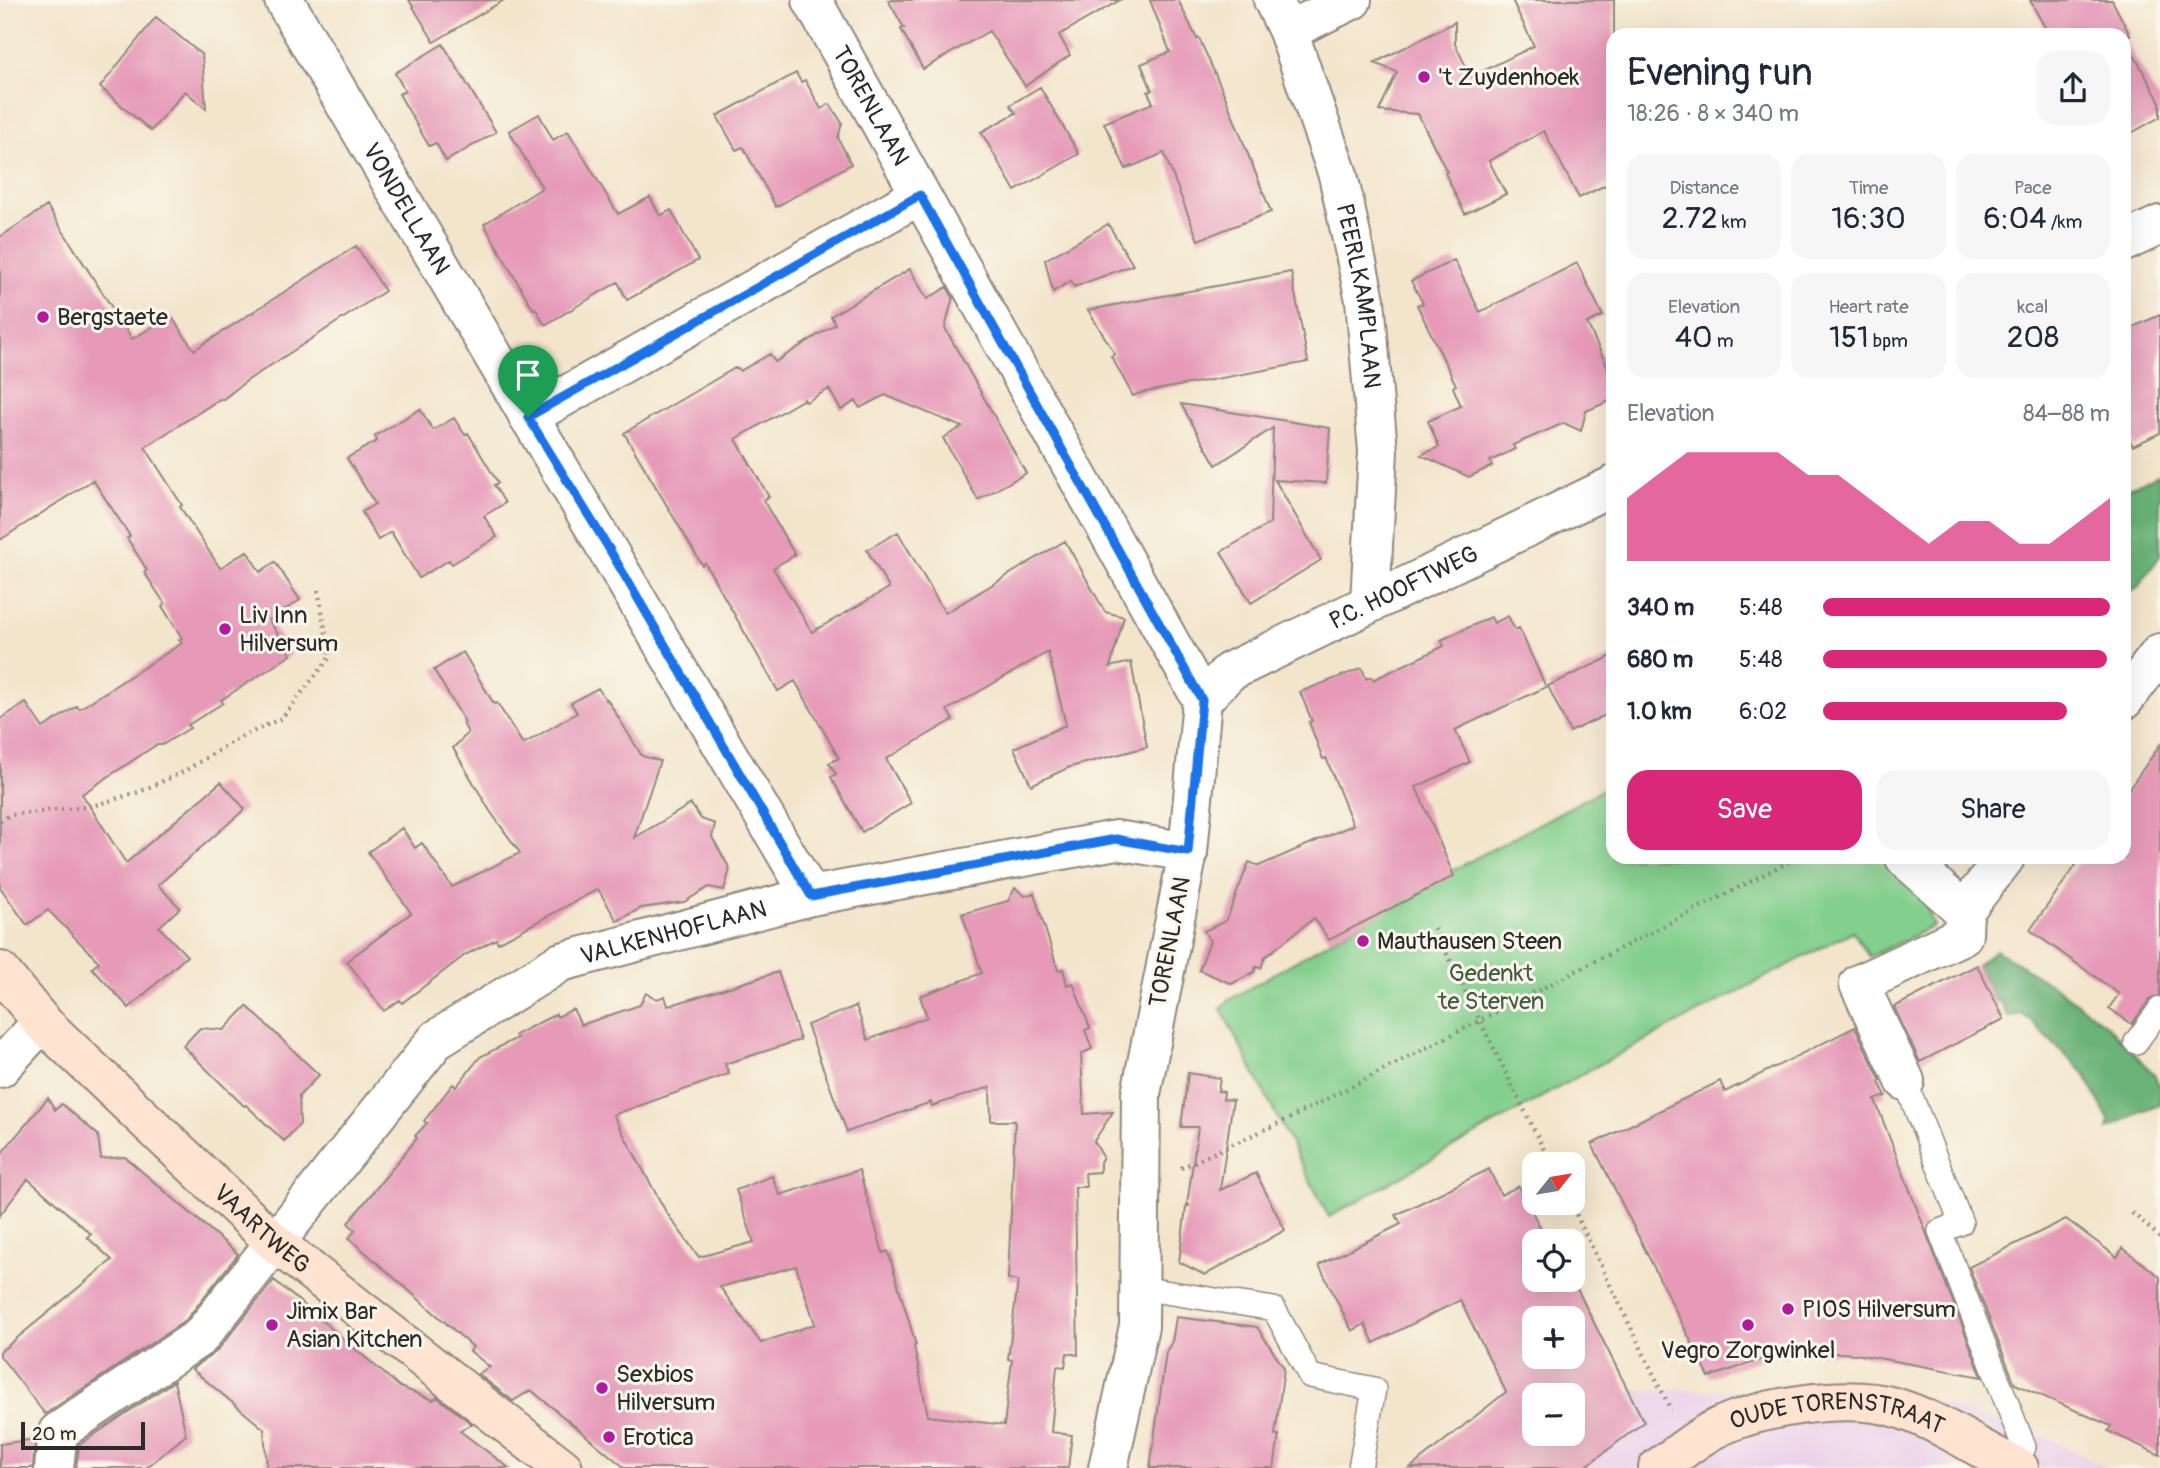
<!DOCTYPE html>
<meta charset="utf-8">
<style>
body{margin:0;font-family:Pangolin,sans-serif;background:#f6f6f7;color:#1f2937;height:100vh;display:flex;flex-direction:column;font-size:26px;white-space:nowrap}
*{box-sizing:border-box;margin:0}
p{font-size:23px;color:#747a83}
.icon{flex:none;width:38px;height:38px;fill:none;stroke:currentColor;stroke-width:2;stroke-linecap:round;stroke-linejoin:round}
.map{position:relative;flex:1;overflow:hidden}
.sheet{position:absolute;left:1606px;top:28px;width:525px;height:836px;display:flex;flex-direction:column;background:#fff;border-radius:21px;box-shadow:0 7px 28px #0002}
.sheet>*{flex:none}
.needle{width:46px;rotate:60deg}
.controls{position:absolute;left:1522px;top:1152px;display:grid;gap:14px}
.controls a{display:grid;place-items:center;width:63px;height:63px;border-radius:14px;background:#fff;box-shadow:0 7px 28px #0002;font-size:35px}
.scale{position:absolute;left:21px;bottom:18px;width:124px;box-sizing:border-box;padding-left:7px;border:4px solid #2b2b2b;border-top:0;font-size:19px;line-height:24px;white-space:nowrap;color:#2b2b2b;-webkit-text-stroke:5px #fbf7ec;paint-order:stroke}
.pin{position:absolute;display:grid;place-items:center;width:60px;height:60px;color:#fff;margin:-72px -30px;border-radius:50% 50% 50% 0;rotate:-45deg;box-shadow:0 0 7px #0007}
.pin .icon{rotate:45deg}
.round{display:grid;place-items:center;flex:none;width:74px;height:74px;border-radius:21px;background:#f6f6f7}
.headline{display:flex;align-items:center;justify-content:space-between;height:119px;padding:0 21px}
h1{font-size:38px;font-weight:600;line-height:52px}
.figures{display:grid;grid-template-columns:repeat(3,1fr);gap:10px;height:119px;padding:7px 21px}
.figures div{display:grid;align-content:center;border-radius:18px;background:#f6f6f7;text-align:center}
.figures b{font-size:30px;font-weight:600}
.figures small{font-size:19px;font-weight:400}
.figures p{font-size:19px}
.chart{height:196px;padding:14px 21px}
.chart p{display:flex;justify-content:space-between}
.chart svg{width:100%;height:126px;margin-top:7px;fill:#db2777;opacity:.7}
.primary-button{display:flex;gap:14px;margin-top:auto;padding:14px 21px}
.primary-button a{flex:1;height:80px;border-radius:21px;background:#db2777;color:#fff;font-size:28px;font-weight:600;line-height:80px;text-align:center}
.primary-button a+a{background:#f6f6f7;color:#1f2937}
ul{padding:0 21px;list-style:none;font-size:23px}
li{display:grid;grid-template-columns:112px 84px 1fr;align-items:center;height:52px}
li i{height:18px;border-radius:9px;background:#db2777}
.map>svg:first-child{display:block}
.built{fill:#ebd1eb}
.green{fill:#83cf8d;stroke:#577d5c;stroke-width:2}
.forest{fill:#6ab278;stroke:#4a6e52;stroke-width:2}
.building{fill:#e69ab8;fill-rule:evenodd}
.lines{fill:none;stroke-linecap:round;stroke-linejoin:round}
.lane-casing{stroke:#8f887c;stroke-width:26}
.street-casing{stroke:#8f887c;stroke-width:42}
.secondary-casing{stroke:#8f887c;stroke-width:42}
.path{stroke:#8f887c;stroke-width:4.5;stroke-dasharray:2 5;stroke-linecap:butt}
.lane{stroke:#fff;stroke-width:23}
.street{stroke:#fff;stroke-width:38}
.secondary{stroke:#fee3d1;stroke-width:38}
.route-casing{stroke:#fff;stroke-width:14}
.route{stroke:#1a73e8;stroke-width:9}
.poi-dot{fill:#b5179e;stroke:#fbf7ec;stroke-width:2.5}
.labels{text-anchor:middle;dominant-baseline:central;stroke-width:6;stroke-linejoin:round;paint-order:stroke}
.poi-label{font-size:24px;fill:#2b2b2b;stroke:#fbf7ec;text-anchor:start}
.street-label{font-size:24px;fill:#2b2b2b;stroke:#fbf7ec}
.park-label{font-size:24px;fill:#455c48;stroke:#fbf7ec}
</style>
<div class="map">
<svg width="2160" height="1468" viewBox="0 0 2160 1468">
<rect width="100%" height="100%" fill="#fbf7ec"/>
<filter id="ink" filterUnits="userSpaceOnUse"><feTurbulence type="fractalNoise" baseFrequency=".0143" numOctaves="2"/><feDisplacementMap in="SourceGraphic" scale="14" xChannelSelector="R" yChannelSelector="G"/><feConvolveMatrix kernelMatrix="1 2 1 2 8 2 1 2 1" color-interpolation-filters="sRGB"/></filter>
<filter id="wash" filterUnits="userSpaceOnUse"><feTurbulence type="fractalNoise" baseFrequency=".00686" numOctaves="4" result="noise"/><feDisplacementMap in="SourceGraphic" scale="28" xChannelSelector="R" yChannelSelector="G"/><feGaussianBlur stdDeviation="1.57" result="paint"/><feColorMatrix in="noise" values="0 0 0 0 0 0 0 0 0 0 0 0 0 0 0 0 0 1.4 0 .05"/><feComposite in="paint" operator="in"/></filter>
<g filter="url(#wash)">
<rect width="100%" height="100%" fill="#f3e5cc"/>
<path class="built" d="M1898,1389l153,50 56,29h-639l67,-35h38l3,-42z"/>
<path class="green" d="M1613,784l1,74h274l36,43 10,25 -65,31 -16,-26 -258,136 -266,150 -108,-208 8,-9 215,-125z"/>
<path class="forest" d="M2160,474v82l-22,31 -13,7v-104z
M1996,950l61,38 53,40 44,46 6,13v18l-18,6 -34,18 2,-7 -26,-49 -61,-59 -15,3 -8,-17 -4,2 -19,-37z"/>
<g id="blocks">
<path class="building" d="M409,0h95l-70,42z
M888,0h232l-61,35 11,20 -45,31 -36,-55 -66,38 -22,-40 3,-1z
M1150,0h28l19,39 2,-1 25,56 47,118 -73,28 -34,-87 -38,16 -22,-46 49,-20 -5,-11 4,-2 -11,-26 29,-12z
M1512,0h102v181l-35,17 -35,-67 -55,30 17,33 -41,20 -20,-41 2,-1 -29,-58 -39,-3 18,-39 -23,-9 81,-41v22l16,33 63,-31z
M2030,0h82l18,35h-81z
M156,17l46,38 4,54 -21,-18 -34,40 -51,-44z
M2124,37l36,65v15l-36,20z
M443,44l53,88 -50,29 -10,-18 -7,3 -30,-52 6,-3 -10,-18z
M796,73l5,9 4,-2 16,29 9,-5 12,19 -4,15 13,26 -75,43 -33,-60 -7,3 -19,-34z
M1040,87l39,67 -64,37 -34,-59 35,-19 -6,-8z
M539,114l14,26 15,-9 50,83 32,-17 10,19 11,-6 27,50 -71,40 -9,-18 -73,43 -10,-17 -2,1 -49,-85 58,-36 -33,-57z
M47,206l85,133 39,-23 23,34 162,-104 29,45 -140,91 -23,18 -2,-1 -75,48 37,58 -2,2 40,61 27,-17 13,21 15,-10 25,38 -31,20 22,35 -70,45 2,3 -35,22 2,3 -28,17h-6l-74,49 44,69 95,-81 24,27 -87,76 22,23 -21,19 28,29 -58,52 -37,-40 7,-6 -51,-52 -21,15 -27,-38v-168l26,-16 17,25 34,-22 2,3 103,-66 -3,-3 3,-2 -20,-32 3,-2 -21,-32 3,-2 -20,-32 3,-2 -37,-56 -93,60v-303z
M1108,224l25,41 -59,22 -3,-6 -18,11 -8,-32z
M1454,260l26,52 97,-49 26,53 -16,7 27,58v18l-28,12 -5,20 -17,-8 -51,22 2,4 -25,12 2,5 -23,11 -48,-22 18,-8 -11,-26 33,-15 -8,-19 3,-2 -39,-80 6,-2 -12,-22z
M910,269l17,30 20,-12 6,10 -8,31 81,145 -48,27 -35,-62 19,-11 -77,-32 -25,13 -4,-7 -15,9 -12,-21 -23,13 -2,-3 -68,40 33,58 -6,3 32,55 -22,13 39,64 77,-44 -22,-38 31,-18 47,81 120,-72 40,71 19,5 -14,50 21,-5 16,85 -77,20 -39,18 -17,-37 52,-23 -18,-73 -101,58 6,10 -67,39 25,44 -49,29 -31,-55 5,-3 -7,-11 10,-5 -44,-77 -17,10 -73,-128 -3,2 -78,-132 111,-65h3l2,3 30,-17 5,8 60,-38 -4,-8z
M1291,272l17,90 -168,31 -7,3 -22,-40 4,-2 -27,-44z
M2160,315v118l-27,13 -9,-18v-97z
M1181,404l149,24 -4,55 -51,-3 46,80 -70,43 -30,-51 49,-29 3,-95 -57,37z
M420,409l13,21 21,-12 11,17 3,-2 30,50 -4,2 11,18 -21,13 13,21 -45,27 -3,-4 -30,18 -28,-46 -13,8 -16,-28 13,-8 -28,-46 30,-17 -2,-5z
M1508,616l7,14 4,-2 27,59 -91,43 15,32 -54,25 38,89 -125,64 -15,-22 -49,39 -4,11 -5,-1 -2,5 -22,12 -33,-14 11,-29 -6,-10 22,-10 23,-59 10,4 94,-41 -27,-67 -3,1 -14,-37 3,-1 -12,-29 62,-24 4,11 5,-2 2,3 71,-34 -3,-6 50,-23 3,6z
M463,652l31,52 3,-1 26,41 54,-31 -6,-10 27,-15 8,12 1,-1 35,57 18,5 -26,77 57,-34 10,15 14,5 -3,13 18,32 -6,21 -15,-3 -25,15 -43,6 -24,13 -19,-32 -100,54 -2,-4 -31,16 -63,48 -2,-3 -16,11 -37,-50 64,-48 -43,-61 34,-24 13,20 7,-5 30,44 68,-34 -30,-42 -37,-63 15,-15 -5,-10 2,-1 -31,-52z
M1614,655v56l-44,21 -22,-46z
M2160,745v250l-11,5 -17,24 -23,-16 10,-14 -89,-64 51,-72h43v-62z
M1015,888l10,8 9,-3 24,77 5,-1 4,16 6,-2 17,45 -5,2 7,19 -11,5 3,60 29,-2 -19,29 9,16 -3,5v10l-15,1 1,14h-11l3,168 -11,-2 -2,14 -8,-1 -6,66 21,3 -4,33h-443l-94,-78 -18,11 -35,-27 12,-7 -20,-16 3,-4 -124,-109 6,-8 -7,-7 69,-85 -2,-2 12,-13 -3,-2 29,-37 3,3 24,-30 37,-19 -2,-3 41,-21 1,3 16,-8 8,16 59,-20 6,-12 11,6 8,-3 3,10 110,-34 22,68 -75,24 4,10 -116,41 53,97 33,45 55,-15 -18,-52 36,-14 8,19 79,-25 24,83 5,-2 28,94 -2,1 14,70 76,9 8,-65 -4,-1 10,-78 -10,-2 7,-158h-24l-1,-34 -58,19 -1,-4 -84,30 -40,-107 49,-19 12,34 59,-23 -7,-21 62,-23 -20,-59 46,-13zM796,1266l19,58 -54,19 -41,-56z
M1977,965l27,54 -84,43 -26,-55z
M247,1006l72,69 -20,21 1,28 -16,17 -38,-36 -2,1 -61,-60 17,-18 24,2z
M1855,1027l26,54 -2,1 7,14 -11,4 107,277 -126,-23 -16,-1h-35l-42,6 -54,18 -117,-233 128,-63 5,11z
M1188,1073l32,5 -2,13 6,1 -1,7 10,1 -13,90 36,-17 29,57 -80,45 -26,-13 7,-55 4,-2h-3l11,-78h-17z
M48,1098l7,12 7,-6 36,31 3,24 24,-2 113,97 -53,67 -140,93 -45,-58v-4l112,-92 -25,-23 4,-3 -63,-55 -28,36v-60z
M1489,1169l12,26 18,-9 22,43 -7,4 4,8h-3v38h37l72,143 -60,46h-174l96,-76 -46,-92 -86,43 -9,-19 -13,7 -33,-66 82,-41 -5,-9zM1535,1318h38v38h-38zM1535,1395h38v38h-38z
M2066,1219l51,38 6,-9 37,29v178l-52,-24 3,-5 -96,-42 -46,-117z
M274,1280l126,107 33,13 4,-3 35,27 -12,7 49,37h-242l-3,-39 -72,-60 25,-18z
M1176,1317l81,10 27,41 -9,67h4l-5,33h-124l16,-116 6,-10z
M174,1381l12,54 -40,33h-70l3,-23z
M35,1439l-2,29h-33v-24z"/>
</g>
</g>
<g filter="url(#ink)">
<use href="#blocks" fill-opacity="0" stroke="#8f887c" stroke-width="2"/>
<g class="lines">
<defs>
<path id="lane" d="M2136,1042l24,-33
M1905,1081l56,142 -21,8 84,216 -11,18
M1139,1288l135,21 36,67 64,13 -14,79"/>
<g id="street">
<path id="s1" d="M284,0c175,299 353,597 527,896"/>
<path id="s2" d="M812,0l390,700 -14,152 -47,242 -2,232 -31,142"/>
<path id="s3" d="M1273,0l15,31 50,144 27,125 13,151 -8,152"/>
<path d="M1288,31l64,-31"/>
<path d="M2124,242l36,-17"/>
<path d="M528,417l392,-222"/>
<path id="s4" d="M1202,700l27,-28 385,-187"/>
<path d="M2124,700l36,-47"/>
<path d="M1905,858l59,53 41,-53"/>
<path d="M0,1068l42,-46"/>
<path d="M1905,1081l-46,-97 104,-49 1,-24"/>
<path id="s5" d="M54,1468l4,-36 142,-95 237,-298 124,-77 250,-66 305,-56 72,12"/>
</g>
<g id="secondary">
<path id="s6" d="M0,971l42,51 232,220 289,226"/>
<path id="s7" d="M1658,1468c17,-12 35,-27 53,-37 44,-24 134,-38 183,-24 45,13 83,42 125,61"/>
</g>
</defs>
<use href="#lane" class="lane-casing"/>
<use href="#street" class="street-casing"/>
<use href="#secondary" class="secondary-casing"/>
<path class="path" d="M0,821l10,-6 82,-9 47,-14 44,-20 54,-33 45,-21 48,-61 -12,-68
M1434,928l117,236
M1181,1168l105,-48 510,-262
M1570,1202l101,208
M2132,1213l28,24"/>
<use href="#lane" class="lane"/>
<use href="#street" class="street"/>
<use href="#secondary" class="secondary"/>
</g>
</g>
<g class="lines" filter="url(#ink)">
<defs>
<path id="route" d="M920,195l282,505 -14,152 -72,-13 -305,57 -203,-349 -80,-130z"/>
</defs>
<use href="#route" class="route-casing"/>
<use href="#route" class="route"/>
</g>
<g class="poi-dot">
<circle cx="1424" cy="77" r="7"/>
<circle cx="43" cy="317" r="7"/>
<circle cx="225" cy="629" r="7"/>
<circle cx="1363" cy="941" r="7"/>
<circle cx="1788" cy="1309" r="7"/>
<circle cx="272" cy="1325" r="7"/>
<circle cx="1748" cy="1325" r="7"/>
<circle cx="602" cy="1388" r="7"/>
<circle cx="609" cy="1437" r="7"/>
</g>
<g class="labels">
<g class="poi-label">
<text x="1438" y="77">'t Zuydenhoek</text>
<text x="57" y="317">Bergstaete</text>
<text x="239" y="615">Liv Inn<tspan x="239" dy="28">Hilversum</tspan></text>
<text x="1377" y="941">Mauthausen Steen</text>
<text x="1802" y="1309">PIOS Hilversum</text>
<text x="286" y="1311">Jimix Bar<tspan x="286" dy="28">Asian Kitchen</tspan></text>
<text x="1748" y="1350" text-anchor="middle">Vegro Zorgwinkel</text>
<text x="616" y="1374">Sexbios<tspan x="616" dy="28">Hilversum</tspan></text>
<text x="623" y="1437">Erotica</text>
</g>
<g class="street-label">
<text stroke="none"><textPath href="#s2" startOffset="121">TORENLAAN</textPath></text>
<text stroke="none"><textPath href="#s1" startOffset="242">VONDELLAAN</textPath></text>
<text stroke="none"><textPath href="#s3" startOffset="310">PEERLKAMPLAAN</textPath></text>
<text stroke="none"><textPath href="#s4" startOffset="233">P.C. HOOFTWEG</textPath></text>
<text stroke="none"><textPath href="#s5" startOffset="850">VALKENHOFLAAN</textPath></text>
<text transform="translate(1170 942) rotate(-79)">TORENLAAN</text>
<text stroke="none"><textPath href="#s6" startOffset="368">VAARTWEG</textPath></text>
<text stroke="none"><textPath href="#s7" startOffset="196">OUDE TORENSTRAAT</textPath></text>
</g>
<g class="park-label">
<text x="1491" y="973">Gedenkt<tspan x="1491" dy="28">te Sterven</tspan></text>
</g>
</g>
</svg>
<div class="controls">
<a><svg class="needle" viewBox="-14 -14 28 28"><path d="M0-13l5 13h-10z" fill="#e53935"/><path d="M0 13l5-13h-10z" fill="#747a83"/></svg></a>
<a><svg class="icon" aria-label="locate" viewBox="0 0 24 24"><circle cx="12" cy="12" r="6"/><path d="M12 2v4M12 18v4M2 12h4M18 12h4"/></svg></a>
<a>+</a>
<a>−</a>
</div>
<div class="scale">20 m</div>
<div class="pin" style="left:528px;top:417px;background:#1e9e55"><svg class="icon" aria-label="arrive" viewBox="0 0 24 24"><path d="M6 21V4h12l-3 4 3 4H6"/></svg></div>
<section class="sheet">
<div class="headline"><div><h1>Evening run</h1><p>18:26 · 8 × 340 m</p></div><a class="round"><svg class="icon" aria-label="share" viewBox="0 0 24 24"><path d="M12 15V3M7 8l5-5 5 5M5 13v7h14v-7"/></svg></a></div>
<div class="figures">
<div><p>Distance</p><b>2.72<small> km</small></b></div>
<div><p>Time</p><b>16:30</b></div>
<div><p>Pace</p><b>6:04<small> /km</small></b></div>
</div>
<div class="figures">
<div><p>Elevation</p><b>40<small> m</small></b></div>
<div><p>Heart rate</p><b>151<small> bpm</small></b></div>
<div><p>kcal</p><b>208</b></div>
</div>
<div class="chart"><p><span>Elevation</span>84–88 m</p>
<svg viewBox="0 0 160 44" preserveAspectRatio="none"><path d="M0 44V22L10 14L20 6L30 6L40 6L50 6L60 14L70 14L80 22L90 30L100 38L110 30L120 30L130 38L140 38L150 30L160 22V44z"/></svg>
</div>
<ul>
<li><b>340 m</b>5:48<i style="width:100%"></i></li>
<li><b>680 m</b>5:48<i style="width:99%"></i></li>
<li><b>1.0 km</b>6:02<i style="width:85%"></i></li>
</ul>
<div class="primary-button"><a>Save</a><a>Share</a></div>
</section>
</div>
